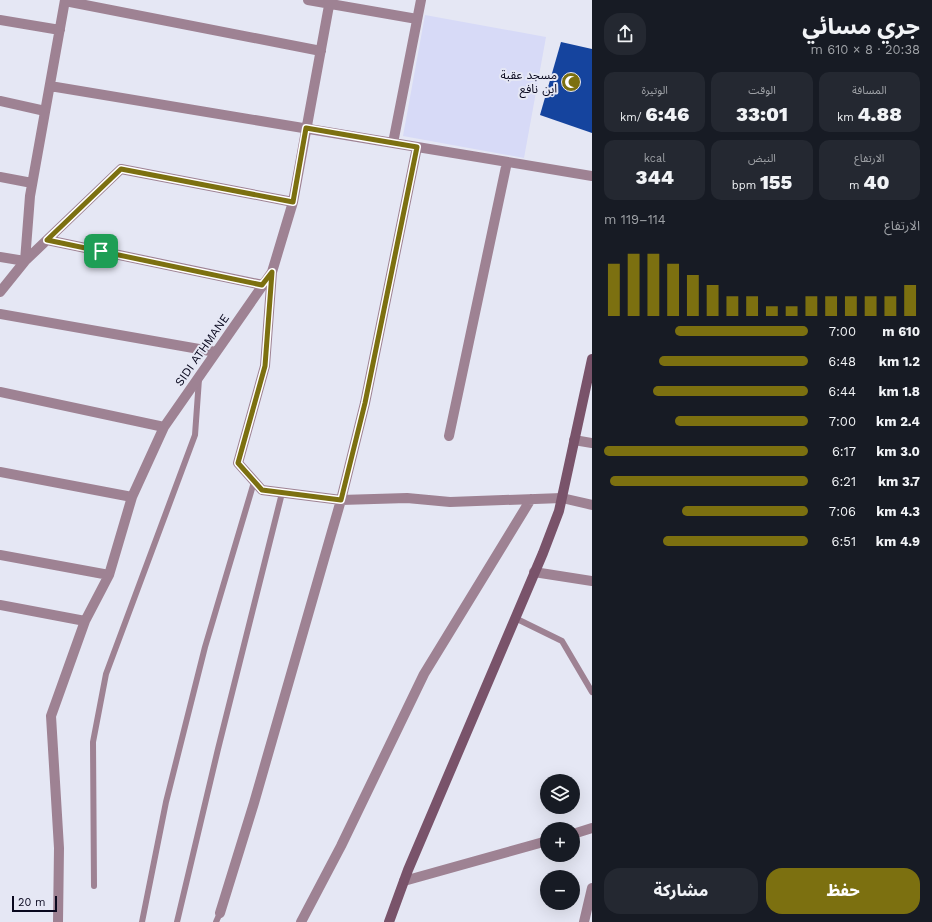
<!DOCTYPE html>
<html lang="ar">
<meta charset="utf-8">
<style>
body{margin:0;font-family:"Work Sans","Noto Sans Arabic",sans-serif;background:#242831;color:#f1f3f6;direction:rtl;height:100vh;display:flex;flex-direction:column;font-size:15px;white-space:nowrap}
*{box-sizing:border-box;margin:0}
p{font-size:13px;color:#9ea1a6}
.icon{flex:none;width:22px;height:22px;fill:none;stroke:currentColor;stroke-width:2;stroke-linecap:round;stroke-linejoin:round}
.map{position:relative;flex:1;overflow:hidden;direction:ltr}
.details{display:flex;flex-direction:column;background:#171b24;width:340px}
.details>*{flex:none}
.controls{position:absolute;left:540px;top:774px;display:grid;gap:8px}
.controls a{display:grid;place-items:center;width:40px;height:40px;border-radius:50%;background:#171b24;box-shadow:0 4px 16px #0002;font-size:20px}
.scale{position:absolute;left:12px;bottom:10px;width:45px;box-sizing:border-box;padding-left:4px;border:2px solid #09081e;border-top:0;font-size:11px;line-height:14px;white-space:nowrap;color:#09081e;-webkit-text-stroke:3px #e5e7f4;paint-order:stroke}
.pin{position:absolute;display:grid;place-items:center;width:34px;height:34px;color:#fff;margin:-17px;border-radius:8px;box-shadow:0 2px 6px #0006}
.round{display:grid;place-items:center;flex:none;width:42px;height:42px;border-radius:16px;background:#242831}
.summary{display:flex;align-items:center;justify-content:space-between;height:68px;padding:0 12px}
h1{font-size:22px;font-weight:800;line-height:30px}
.metrics{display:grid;grid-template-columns:repeat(3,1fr);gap:6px;height:68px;padding:4px 12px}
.metrics div{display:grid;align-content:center;border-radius:10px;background:#242831;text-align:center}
.metrics b{font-size:20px;font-weight:800}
.metrics small{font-size:11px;font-weight:400}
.metrics p{font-size:11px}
.chart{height:112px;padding:8px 12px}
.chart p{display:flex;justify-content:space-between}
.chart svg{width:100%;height:72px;margin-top:4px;stroke:#7c7010;stroke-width:6}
.primary-button{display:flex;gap:8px;margin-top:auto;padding:8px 12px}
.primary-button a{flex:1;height:46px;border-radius:16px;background:#7c7010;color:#fff;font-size:16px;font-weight:800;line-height:46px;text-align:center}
.primary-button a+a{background:#242831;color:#f1f3f6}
ul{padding:0 12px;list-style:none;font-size:13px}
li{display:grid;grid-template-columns:64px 48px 1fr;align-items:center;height:30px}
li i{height:10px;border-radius:5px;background:#7c7010}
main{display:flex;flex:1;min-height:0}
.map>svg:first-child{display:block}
.built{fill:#d7daf7}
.building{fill:#15449e}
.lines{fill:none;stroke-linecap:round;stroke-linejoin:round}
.lane{stroke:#9e8293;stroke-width:6}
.street{stroke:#9e8293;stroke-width:10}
.secondary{stroke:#79536a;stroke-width:10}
.route-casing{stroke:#fff;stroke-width:8}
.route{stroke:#7c7010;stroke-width:5}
.labels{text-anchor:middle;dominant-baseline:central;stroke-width:4;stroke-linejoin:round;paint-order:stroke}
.poi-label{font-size:12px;fill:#09081e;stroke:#e5e7f4;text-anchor:end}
.street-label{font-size:12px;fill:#09081e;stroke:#e5e7f4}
</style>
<main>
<section class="details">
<div class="summary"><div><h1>جري مسائي</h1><p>20:38 · 8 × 610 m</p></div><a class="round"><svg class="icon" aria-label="share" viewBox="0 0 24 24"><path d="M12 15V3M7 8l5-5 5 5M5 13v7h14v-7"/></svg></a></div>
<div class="metrics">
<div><p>المسافة</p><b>4.88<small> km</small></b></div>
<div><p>الوقت</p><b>33:01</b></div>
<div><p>الوتيرة</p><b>6:46<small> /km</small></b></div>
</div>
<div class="metrics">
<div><p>الارتفاع</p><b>40<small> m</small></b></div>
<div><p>النبض</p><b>155<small> bpm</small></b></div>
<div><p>kcal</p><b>344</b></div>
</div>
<div class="chart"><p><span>الارتفاع</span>114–119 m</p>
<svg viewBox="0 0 160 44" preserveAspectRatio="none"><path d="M5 44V12M15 44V6M25 44V6M35 44V12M45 44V19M55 44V25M65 44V32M75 44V32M85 44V38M95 44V38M105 44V32M115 44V32M125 44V32M135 44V32M145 44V32M155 44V25"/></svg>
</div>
<ul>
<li><b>610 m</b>7:00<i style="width:65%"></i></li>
<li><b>1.2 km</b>6:48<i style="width:73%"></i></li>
<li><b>1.8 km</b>6:44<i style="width:76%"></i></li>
<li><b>2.4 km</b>7:00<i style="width:65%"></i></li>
<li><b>3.0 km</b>6:17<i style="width:100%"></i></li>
<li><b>3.7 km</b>6:21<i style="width:97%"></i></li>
<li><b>4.3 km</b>7:06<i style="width:62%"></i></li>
<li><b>4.9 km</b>6:51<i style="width:71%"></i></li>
</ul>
<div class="primary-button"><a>حفظ</a><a>مشاركة</a></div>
</section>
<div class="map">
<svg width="592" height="922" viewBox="0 0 592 922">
<rect width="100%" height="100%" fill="#e5e7f4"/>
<path class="built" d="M425,15l121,22 -22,121 -121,-22z"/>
<path class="building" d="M561,42l31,7v84l-52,-18z"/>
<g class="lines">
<path class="lane" d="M515,618l47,23 30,51
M94,886l-1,-144 13,-68 89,-239 4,-56
M142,922l24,-120 39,-155 49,-165
M177,922l41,-173 64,-256
M216,922l4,-9"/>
<path class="street" d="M308,0l109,19
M65,1l256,50
M0,20l60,10
M50,86l542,90
M0,101l45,10
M393,143l28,-143
M0,177l32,6
M47,240l216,45
M0,257l25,4 5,-65 35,-196
M272,272l-7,94 -27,97 24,27 79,10 24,-97 52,-256
M0,292l25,-31 96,-92 172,33
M0,314l216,38
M0,392l164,35
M449,436l58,-274
M574,440l18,3
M0,472l132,25
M0,555l109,20
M534,572l58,9
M0,605l85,16 24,-46 23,-78 32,-70 108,-155 21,-70 37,-202
M573,834l19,-6
M404,881l143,-40
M220,913l34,-110 87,-303 66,-2 43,4 112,-4 30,7
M58,922l1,-74 -8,-132 34,-95
M301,922l40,-76 83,-172 107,-175
M584,922l8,-34"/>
<path class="secondary" d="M389,922l19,-52 135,-317 16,-42 33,-152"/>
</g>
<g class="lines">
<defs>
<path id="route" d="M306,128l111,19 -52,256 -24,97 -79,-10 -24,-27 27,-97 7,-94 -10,13 -215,-45 74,-71 172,33z"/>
</defs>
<use href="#route" class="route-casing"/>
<use href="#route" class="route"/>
</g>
<defs>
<symbol id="mosque-disc" viewBox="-11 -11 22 22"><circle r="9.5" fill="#7c7010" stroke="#e5e7f4"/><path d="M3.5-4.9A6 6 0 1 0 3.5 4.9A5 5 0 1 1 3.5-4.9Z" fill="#fff"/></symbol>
</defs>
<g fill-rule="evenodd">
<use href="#mosque-disc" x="560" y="71" width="22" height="22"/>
</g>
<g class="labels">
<g class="poi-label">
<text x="557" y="75">مسجد عقبة<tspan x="557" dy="14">ابن نافع</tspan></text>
</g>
<g class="street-label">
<text transform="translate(202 350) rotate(-55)">SIDI ATHMANE</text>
</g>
</g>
</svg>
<div class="controls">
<a><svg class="icon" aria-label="layers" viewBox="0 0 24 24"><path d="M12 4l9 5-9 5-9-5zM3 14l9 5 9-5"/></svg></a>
<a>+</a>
<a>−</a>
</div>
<div class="scale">20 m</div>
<div class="pin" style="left:101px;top:251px;background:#1e9e55"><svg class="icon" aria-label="arrive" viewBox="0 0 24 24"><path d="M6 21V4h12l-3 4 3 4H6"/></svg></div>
</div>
</main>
